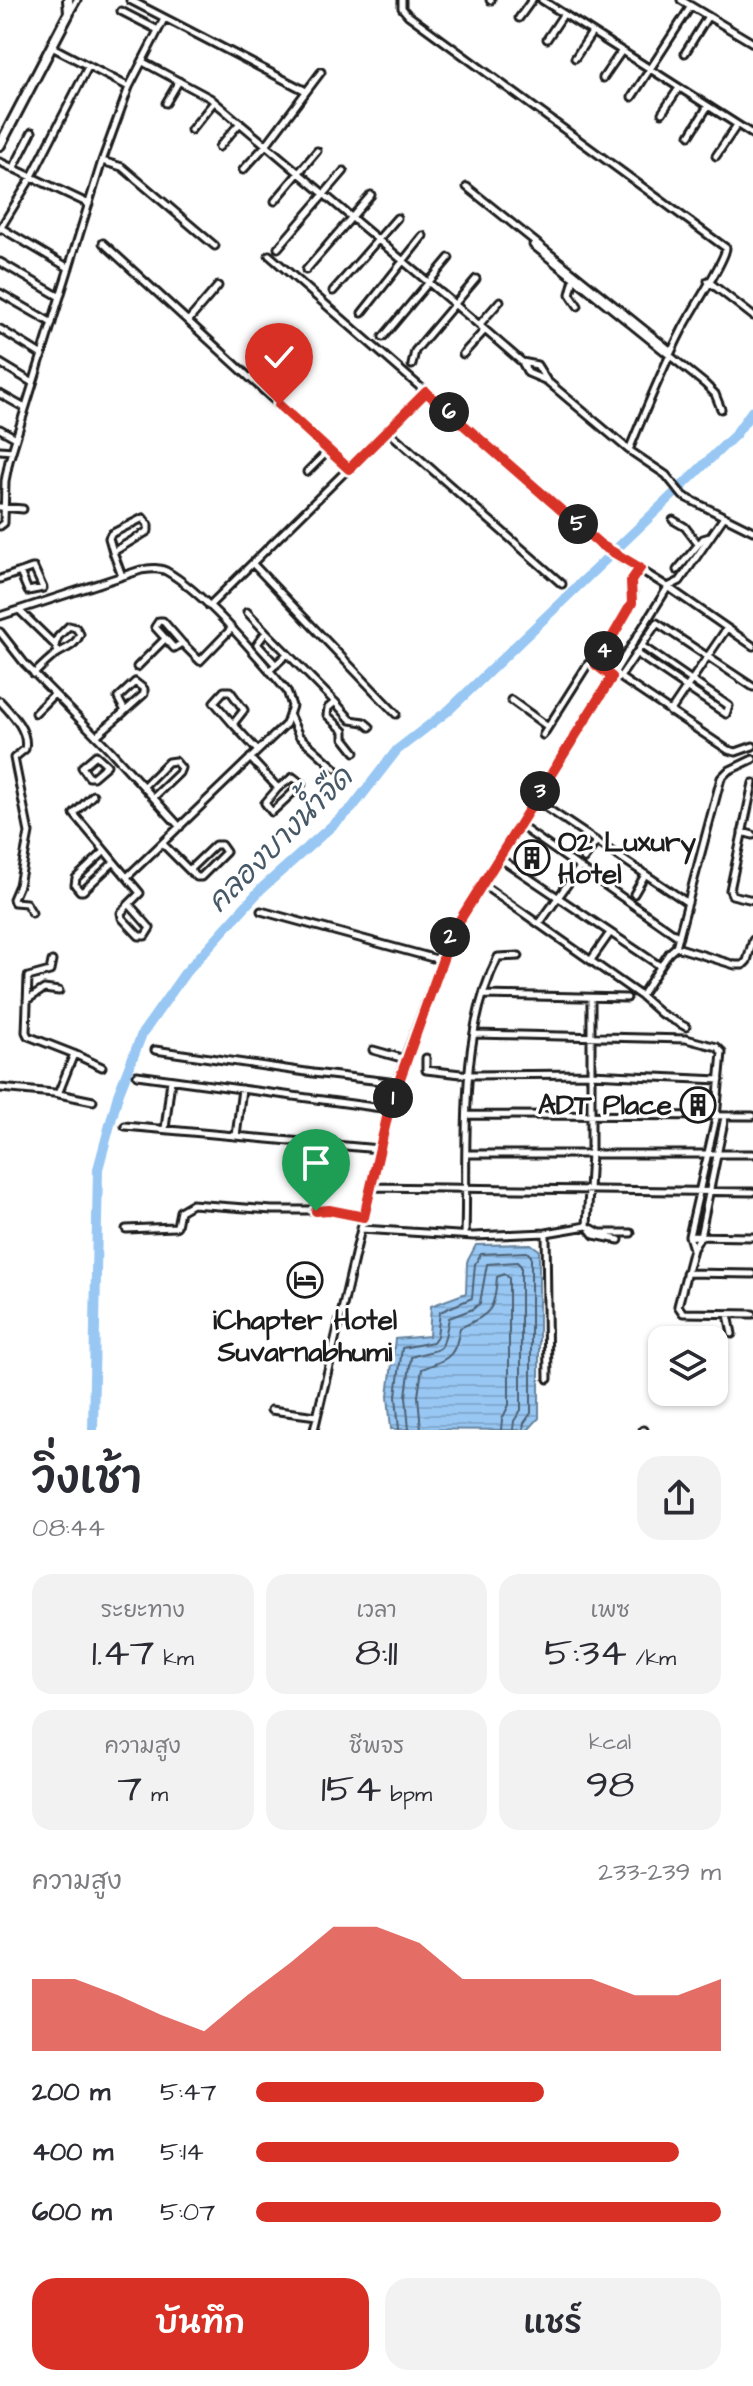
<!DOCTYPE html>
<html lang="th">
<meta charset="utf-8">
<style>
body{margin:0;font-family:"Architects Daughter","Playpen Sans Thai",sans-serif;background:#f2f2f3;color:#2b2b33;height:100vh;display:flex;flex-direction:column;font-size:30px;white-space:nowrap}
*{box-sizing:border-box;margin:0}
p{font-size:26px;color:#7c7c81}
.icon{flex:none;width:44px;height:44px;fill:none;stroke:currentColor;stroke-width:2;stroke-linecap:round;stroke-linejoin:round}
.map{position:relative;height:1430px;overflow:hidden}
.panel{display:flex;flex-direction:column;background:#fff;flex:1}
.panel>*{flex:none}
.tools{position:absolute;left:648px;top:1326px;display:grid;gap:16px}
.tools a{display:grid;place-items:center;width:80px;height:80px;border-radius:16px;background:#fff;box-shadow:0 2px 6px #0004;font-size:40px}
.pin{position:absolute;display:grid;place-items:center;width:68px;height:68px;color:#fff;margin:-82px -34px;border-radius:50% 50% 50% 0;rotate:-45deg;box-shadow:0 0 8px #0007}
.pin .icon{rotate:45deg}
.km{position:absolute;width:40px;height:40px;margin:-20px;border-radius:50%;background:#222;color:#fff;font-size:22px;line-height:40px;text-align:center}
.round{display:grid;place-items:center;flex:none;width:84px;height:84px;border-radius:24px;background:#f2f2f3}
.summary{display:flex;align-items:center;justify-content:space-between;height:136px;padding:0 32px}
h1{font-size:44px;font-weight:600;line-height:60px}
.stats{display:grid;grid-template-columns:repeat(3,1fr);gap:12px;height:136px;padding:8px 32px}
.stats div{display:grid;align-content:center;border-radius:20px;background:#f2f2f3;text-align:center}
.stats b{font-size:40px;font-weight:600}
.stats small{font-size:22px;font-weight:400}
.stats p{font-size:22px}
.chart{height:224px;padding:16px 32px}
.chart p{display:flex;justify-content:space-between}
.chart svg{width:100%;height:144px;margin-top:8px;fill:#d93025;opacity:.7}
.action{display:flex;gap:16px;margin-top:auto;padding:16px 32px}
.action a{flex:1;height:92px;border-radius:24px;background:#d93025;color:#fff;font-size:32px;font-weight:600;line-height:92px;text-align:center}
.action a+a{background:#f2f2f3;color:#2b2b33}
ul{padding:0 32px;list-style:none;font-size:26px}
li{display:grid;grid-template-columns:128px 96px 1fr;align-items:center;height:60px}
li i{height:20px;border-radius:10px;background:#d93025}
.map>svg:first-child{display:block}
.water{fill:url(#water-rules);stroke:#66839d;stroke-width:2}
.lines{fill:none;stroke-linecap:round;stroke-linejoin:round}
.shore{stroke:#4e6072;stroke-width:2}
.river{stroke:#98c7f3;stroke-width:10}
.street-casing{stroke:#1c1c1c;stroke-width:11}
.secondary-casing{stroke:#1c1c1c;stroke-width:14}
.street{stroke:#fff;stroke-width:5}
.secondary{stroke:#fff;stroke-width:8}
.route-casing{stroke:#fff;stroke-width:16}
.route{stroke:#d93025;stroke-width:10}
.labels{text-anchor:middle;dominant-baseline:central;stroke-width:6;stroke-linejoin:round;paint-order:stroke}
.poi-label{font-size:28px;font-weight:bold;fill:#1c1c1c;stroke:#fff;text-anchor:start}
.water-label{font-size:30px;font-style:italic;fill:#475867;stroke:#fff}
</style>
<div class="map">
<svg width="753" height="1430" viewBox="0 0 753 1430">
<defs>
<pattern id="water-rules" width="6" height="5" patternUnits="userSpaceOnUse" patternTransform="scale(2)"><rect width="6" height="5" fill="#98c7f3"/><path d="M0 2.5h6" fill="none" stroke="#82aad0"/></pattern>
</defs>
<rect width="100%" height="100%" fill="#fff"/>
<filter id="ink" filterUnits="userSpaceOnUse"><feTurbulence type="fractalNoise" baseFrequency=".0125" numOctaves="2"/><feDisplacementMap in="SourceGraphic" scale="16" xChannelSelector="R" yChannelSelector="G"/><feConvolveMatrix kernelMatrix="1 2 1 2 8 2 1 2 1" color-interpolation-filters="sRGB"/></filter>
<g filter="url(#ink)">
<path class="water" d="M531,1244l8,6v168l-11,12 -137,-1 -3,-33 7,-57 34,-3 2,-30 35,-13 1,-31 9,-17z"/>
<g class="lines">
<path class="shore" d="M399,1430l-3,-34 6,-48 31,-6 4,-6 3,-24 32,-14 3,-34 6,-10 46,-2 4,4v157l-7,10 -1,7
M409,1430l-3,-34 5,-39c35,-11 30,0 38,-39l24,-9 7,-6 7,-39 30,-2 4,4v144l-7,11 -1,9
M421,1430l-3,-34 4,-27c26,-11 33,-10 38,-41 31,-15 34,-16 37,-51l8,-3 4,4v127l-7,14 -1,11"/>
<path class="river" d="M93,1430l5,-261 20,-74 24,-61 43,-61 76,-84 91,-81 45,-58 52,-40 286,-275 18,-25"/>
<defs>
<path id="street" d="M130,0l176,91
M402,0v8l6,7 318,233c-1,13 -35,64 -44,82 -20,39 -36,79 -53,120
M490,0h1
M542,0l210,134
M681,0l72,43
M121,11l37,19
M70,12l7,-12
M519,18l13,-18
M547,39l16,-24
M52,47l77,40
M685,53l23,-37
M575,58l16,-24
M143,62l67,36 275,232 37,32 6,11 19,8
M603,78l18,-26
M632,97l59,-91
M166,103l13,-22
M662,113l17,-25
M191,130l23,-28
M690,135l18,-29
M219,147l21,-24
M716,156l21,-31
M102,161l20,6 93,79
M0,162l89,42
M13,169l19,-37
M243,170l23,-25 55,-73
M467,187l204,164
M275,201l42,-50
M1,228l68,40
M0,229l31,-51 57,-111
M103,243l246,226
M533,245l172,139 10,10 6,15
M278,248l66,-77
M269,255l332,290 67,42 85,59
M0,262l60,35
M306,270l65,-75
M574,279l-4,15 8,12
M708,281l45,35
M333,291l64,-73
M0,293l52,30
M362,313l61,-77
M188,321l30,-35
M479,325l21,-24
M0,329l42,26
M383,337l66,-79
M463,354l22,-24
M522,362l15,3 10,16 82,69 37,25 17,21 70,35
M0,363l33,20
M412,365l3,-14 61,-72
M0,394l25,14
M0,429l16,9
M388,431l174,153
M0,450l12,1
M307,472l22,-22
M0,507l23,2
M143,518l5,7v6l-35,21 -4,-14 2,-4z
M673,520l12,7 13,17
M0,526l4,-3 1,-42 4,-20 93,-300 27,-74 35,-68
M113,552l9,24
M253,564l143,150
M677,570l26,-31 7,-2
M0,579l32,-11h2l9,20 -15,3 -8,-19
M209,606l217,-214
M19,610l36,35
M247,612l19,20
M0,616l141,-46c8,-1 17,-3 25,1 38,21 92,86 121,120l5,15 -6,18 -159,153
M159,621h4l19,22 -8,5 -19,-21z
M0,632l25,32 84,85 71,78
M182,643l18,18 31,-32
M642,646l87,60 -3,8
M637,654l89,60
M276,665l-19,-21 9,-12 69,70
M596,665l36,-62 1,-10 -3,-10 10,-15
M137,667l28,-28
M269,671l18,-17
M34,674c7,-7 14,-14 21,-19 10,-7 20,-8 25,-21l-4,-6 -7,-2 -11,11 -3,8 3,7
M618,676l110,74 8,2 17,-6
M620,677l37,-54 96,64
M135,682l9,7v5l-19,17 -7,-13z
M224,691h6l14,19 -11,14 -19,-22z
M511,700l37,27
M0,701c12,13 29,30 25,48l-11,9 15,75 -10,52 -6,14 1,3 12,1 6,10
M670,712l57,-84
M35,713l19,-19
M290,716l9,20 36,32
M233,724l25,27
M543,735l45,-71 5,-1 19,14
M96,736l29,-25
M355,752l-11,-14v-7l-17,-16 1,-7 7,-6 16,18 13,2 6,5
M96,755l11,10 -14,12h-4l-7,-10z
M250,758l28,30 -13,15 7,9 30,-28 -9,-7 -15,11
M753,783l-23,107 2,5 21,5
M144,786l24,-24 7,-1 6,7 -2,5 -25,24
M93,795l-19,19 31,37
M535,800l153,103
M519,825l160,112
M742,832l11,3
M163,844l26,26
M215,845h6l5,7 -25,25h-4l-8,-7z
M105,851l9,11 -31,29h-3l-5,-6 1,-7z
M498,857l162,109
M584,859l12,-17
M114,862l26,31 -11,11
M489,889l152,107 19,17 26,14
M634,894l11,-19
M129,904l21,24 -5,8h-6l-17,-18 -1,-5z
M261,911l179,49
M539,924l41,-57
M676,947l59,18h8l4,-4 6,-21
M591,960l19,-27
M52,961l-2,10 -22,6 -2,55 2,4 46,18 -16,40
M483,995l144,3
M641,996l28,-43 7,-6 45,-169 7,-7 25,-12
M27,1000l17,-11 15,2
M474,1034l212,5 31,8 5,5 -6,66 -27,118 4,13
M155,1050l158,23 85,10
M373,1050l32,9
M74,1054l28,13
M426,1058v12l44,5 121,-1 129,6
M137,1075l252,34
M0,1088l54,5 39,8
M467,1115l286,1
M725,1117l-25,120 -7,12 -15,57 5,7 70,1
M125,1126l254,23
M165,1129l6,-49
M236,1136l6,-47
M468,1154h285
M370,1187l383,5
M587,1226l4,-73v-154
M126,1229l49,-2 2,-1 3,-15 12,-7 80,6h57l35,7
M361,1229l113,7 72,-3 41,-7 13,7h31
M590,1230l4,5 25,5
M546,1233l2,146
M465,1235c3,-89 -8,-197 33,-278l21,-1
M689,1236l64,1
M686,1273l67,1
M728,1314l4,20
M271,1410l46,6
M314,1430l75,-321 18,-56 46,-122 215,-344 12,-6 44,-64
M643,1430h1"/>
<path id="secondary" d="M0,145l69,-132 -1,-13"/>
</defs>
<use href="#street" class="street-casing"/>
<use href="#secondary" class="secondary-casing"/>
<use href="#street" class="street"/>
<use href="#secondary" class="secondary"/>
</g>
</g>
<g class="lines" filter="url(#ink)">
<defs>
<path id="route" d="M279,405l70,64 77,-77 175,153 39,23 -9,13 1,22 -36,62 16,12 -159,254 -64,178 -25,108 -35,-7 -13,1"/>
</defs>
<use href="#route" class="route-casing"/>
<use href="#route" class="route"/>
</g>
<defs>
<symbol id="building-ring" viewBox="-11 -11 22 22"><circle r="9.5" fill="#fff" stroke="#1c1c1c" stroke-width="1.5"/><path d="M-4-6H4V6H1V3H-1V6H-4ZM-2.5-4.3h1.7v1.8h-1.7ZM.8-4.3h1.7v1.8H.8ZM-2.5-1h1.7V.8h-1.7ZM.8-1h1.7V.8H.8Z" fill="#1c1c1c"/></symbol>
<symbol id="hotel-ring" viewBox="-11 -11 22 22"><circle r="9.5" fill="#fff" stroke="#1c1c1c" stroke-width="1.5"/><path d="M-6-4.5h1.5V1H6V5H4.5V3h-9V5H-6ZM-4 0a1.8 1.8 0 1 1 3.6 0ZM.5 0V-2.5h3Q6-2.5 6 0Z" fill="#1c1c1c"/></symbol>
</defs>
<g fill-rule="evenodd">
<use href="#building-ring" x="512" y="838" width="40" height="40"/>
<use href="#building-ring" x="678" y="1085" width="40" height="40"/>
<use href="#hotel-ring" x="285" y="1260" width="40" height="40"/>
</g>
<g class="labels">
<g class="poi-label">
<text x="558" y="842">O2 Luxury<tspan x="558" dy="32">Hotel</tspan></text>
<text x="672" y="1105" text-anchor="end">ADT Place</text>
<text x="305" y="1320" text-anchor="middle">iChapter Hotel<tspan x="305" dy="32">Suvarnabhumi</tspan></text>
</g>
<g class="water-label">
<text transform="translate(280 840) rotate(-45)">คลองบางน้ำจืด</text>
</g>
</g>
</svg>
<div class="tools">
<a><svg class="icon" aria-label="layers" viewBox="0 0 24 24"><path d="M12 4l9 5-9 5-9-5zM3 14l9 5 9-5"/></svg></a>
</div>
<div class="pin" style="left:316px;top:1211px;background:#1e9e55"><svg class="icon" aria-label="arrive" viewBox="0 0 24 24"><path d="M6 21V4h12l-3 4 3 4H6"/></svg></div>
<div class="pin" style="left:279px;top:405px;background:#d93025"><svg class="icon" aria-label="check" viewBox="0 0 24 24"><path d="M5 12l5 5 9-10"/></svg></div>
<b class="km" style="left:393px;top:1098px">1</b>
<b class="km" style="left:450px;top:937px">2</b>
<b class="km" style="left:540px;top:791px">3</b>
<b class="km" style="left:604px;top:651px">4</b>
<b class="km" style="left:578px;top:524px">5</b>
<b class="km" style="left:449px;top:412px">6</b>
</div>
<section class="panel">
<div class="summary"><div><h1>วิ่งเช้า</h1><p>08:44</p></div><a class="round"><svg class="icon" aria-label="share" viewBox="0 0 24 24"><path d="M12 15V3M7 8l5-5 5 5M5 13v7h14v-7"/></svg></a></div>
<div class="stats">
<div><p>ระยะทาง</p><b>1.47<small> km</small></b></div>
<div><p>เวลา</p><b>8:11</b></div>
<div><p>เพซ</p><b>5:34<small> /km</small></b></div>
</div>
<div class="stats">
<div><p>ความสูง</p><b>7<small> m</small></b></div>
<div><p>ชีพจร</p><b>154<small> bpm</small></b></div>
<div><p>kcal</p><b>98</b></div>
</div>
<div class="chart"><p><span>ความสูง</span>233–239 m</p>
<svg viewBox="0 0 160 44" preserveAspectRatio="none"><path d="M0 44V22L10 22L20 27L30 33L40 38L50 27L60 17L70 6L80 6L90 11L100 22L110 22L120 22L130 22L140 27L150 27L160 22V44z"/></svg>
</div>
<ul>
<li><b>200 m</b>5:47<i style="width:62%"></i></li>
<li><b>400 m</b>5:14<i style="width:91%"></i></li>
<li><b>600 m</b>5:07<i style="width:100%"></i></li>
</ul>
<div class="action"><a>บันทึก</a><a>แชร์</a></div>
</section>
